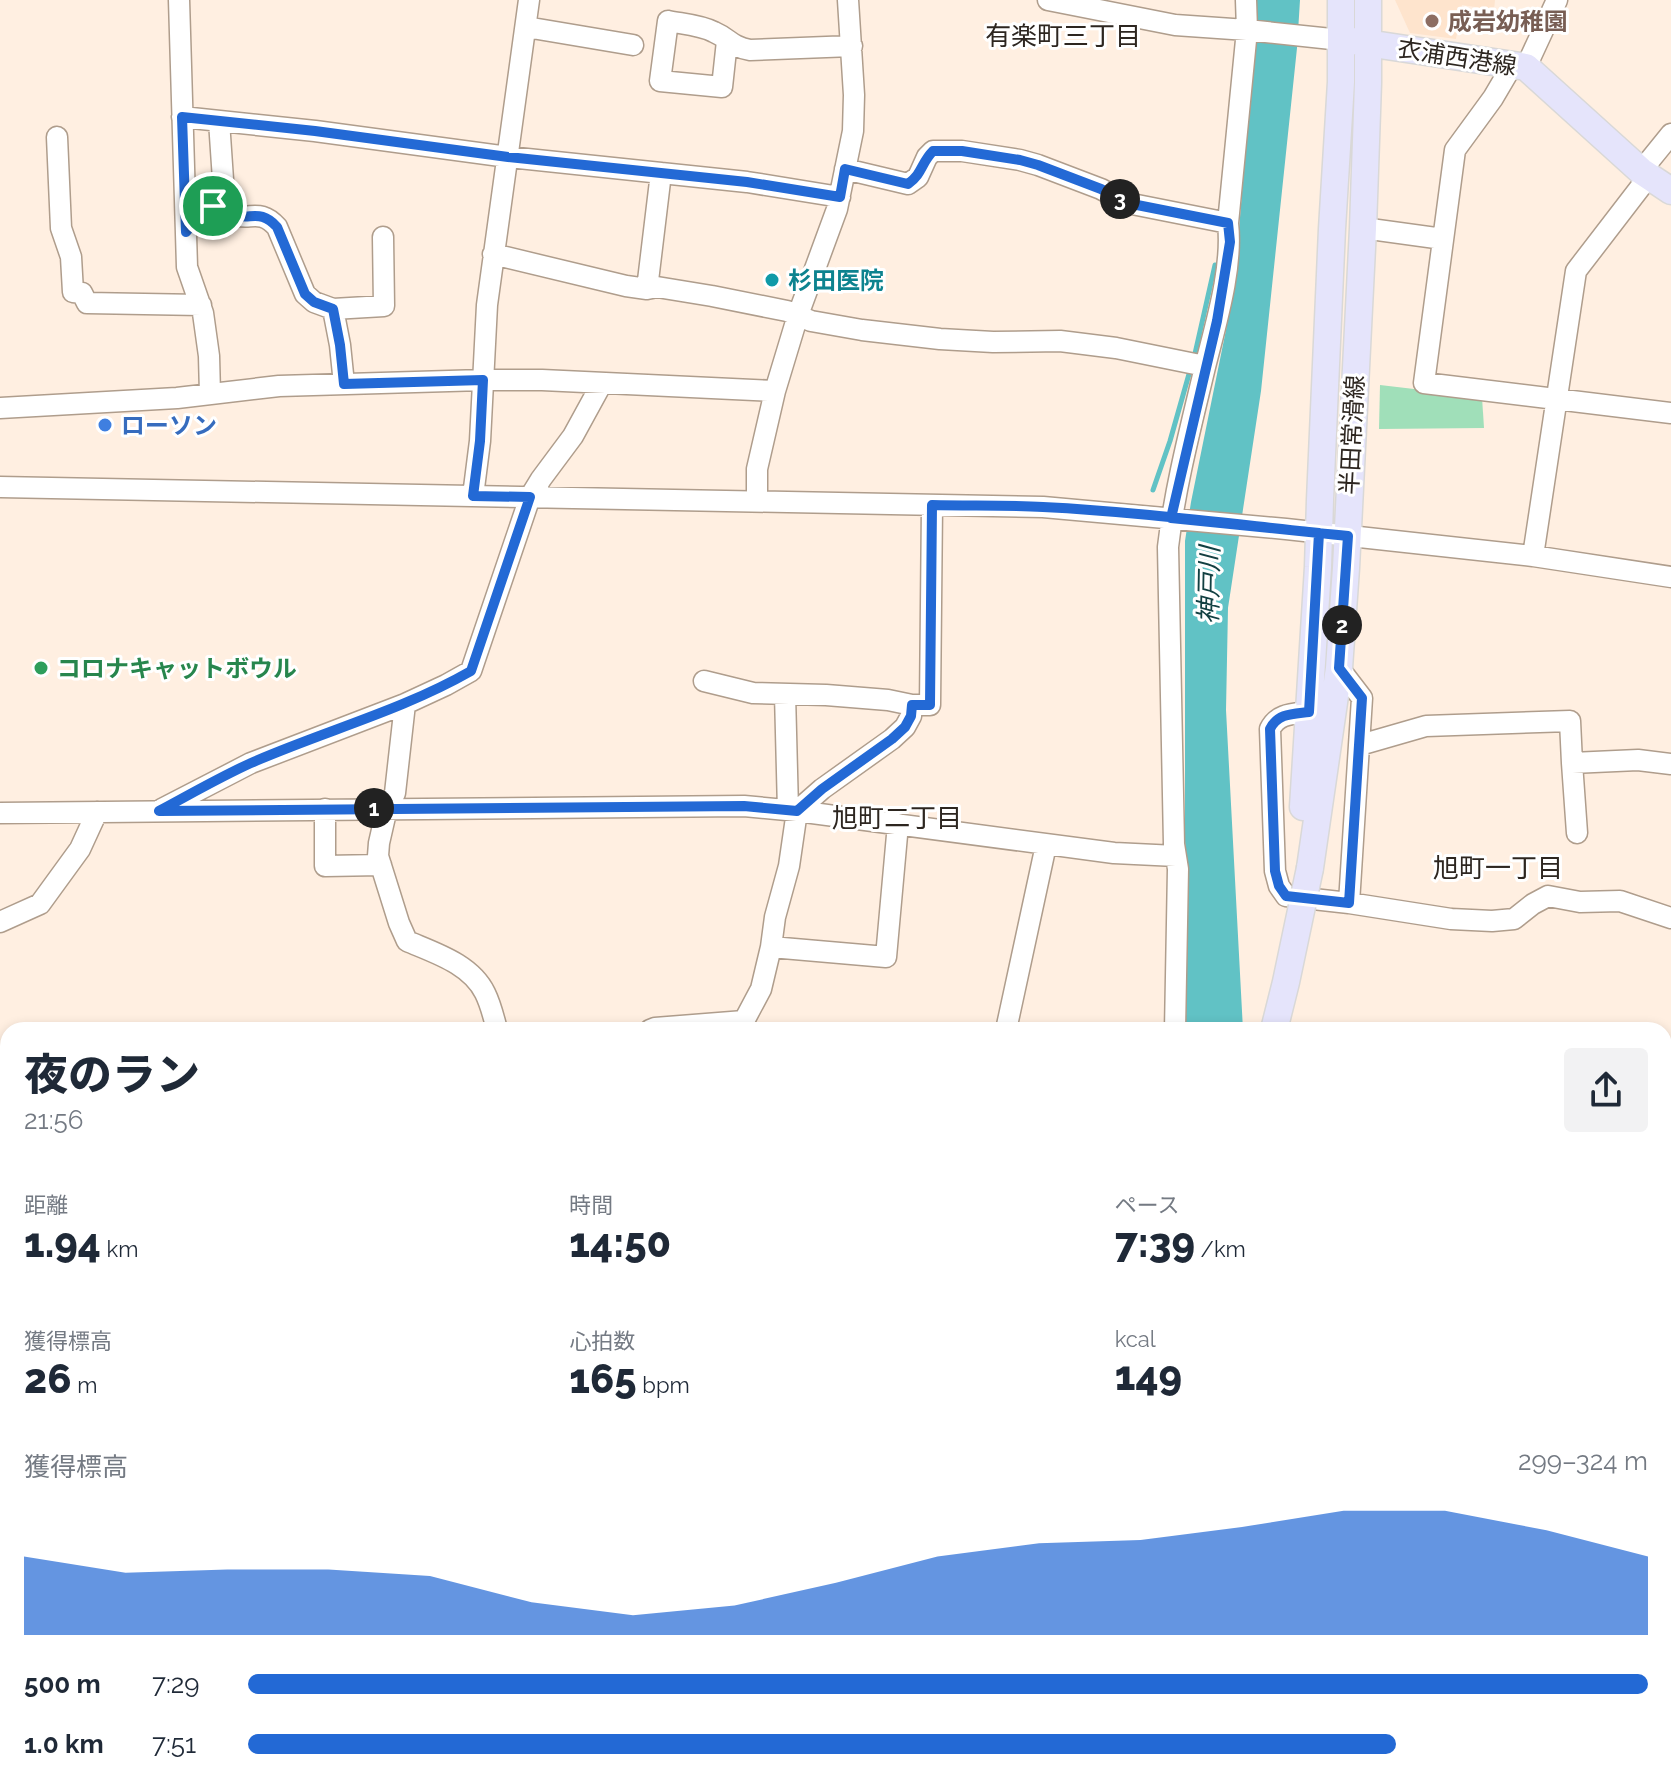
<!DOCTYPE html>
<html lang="ja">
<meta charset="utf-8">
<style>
body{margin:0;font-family:Raleway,"Noto Sans JP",sans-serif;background:#f2f2f3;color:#1f2937;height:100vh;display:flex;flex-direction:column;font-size:30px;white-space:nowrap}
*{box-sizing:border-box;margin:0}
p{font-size:26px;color:#747a83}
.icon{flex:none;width:44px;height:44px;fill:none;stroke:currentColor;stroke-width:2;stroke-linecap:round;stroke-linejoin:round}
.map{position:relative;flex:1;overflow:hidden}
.panel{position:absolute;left:0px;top:1022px;width:1672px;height:770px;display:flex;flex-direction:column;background:#fff;border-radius:24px 24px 0 0;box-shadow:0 4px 12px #0003}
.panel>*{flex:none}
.pin{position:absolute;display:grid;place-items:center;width:68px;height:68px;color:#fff;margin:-34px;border:4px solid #fff;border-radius:50%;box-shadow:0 2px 8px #0007}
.km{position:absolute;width:40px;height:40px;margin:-20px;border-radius:50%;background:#222;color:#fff;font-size:22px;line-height:40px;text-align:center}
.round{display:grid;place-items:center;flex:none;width:84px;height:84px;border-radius:8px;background:#f2f2f3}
.headline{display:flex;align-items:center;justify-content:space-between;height:136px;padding:0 24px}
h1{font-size:44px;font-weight:800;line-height:60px}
.stats{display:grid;grid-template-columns:repeat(3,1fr);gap:12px;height:136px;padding:8px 24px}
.stats div{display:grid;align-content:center}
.stats b{font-size:40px;font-weight:800}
.stats small{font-size:22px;font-weight:400}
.stats p{font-size:22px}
.chart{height:224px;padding:16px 24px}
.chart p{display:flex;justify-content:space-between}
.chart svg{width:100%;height:144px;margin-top:8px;fill:#2369d5;opacity:.7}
ul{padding:0 24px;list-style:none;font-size:26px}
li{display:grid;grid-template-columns:128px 96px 1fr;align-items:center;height:60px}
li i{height:20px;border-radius:10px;background:#2369d5}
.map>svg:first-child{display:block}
.built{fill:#fee4cd}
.industrial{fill:#f1e1cf}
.green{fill:#a0dfb9}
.water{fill:#61c2c5}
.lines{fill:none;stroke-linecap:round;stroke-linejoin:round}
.stream{stroke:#61c2c5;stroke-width:5}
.minor-casing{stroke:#af9d8c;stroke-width:23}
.major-casing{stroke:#d9d8d7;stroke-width:29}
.minor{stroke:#fff;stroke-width:20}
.major{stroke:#e5e4fb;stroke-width:26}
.rail{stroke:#887d74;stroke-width:5;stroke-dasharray:12 6;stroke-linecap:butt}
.major-bridge-casing{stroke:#d9d8d7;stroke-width:29;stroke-linecap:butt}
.major-bridge{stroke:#e5e4fb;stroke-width:26}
.route-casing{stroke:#fff;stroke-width:16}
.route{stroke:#2369d5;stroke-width:10}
.education-dot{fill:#8d6e63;stroke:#fff;stroke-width:3}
.culture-dot{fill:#0f9aa8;stroke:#fff;stroke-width:3}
.shop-dot{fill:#3f7fe0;stroke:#fff;stroke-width:3}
.leisure-dot{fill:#2e9e5b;stroke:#fff;stroke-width:3}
.labels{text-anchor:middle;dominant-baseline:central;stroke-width:6;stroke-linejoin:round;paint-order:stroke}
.education-label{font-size:24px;font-weight:bold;fill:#785e54;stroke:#fff;text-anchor:start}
.street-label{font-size:24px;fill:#2d2620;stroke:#fff}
.culture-label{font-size:24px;font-weight:bold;fill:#0d838f;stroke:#fff;text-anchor:start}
.shop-label{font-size:24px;font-weight:bold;fill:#366cbe;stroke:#fff;text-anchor:start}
.leisure-label{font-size:24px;font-weight:bold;fill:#27864d;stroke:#fff;text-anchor:start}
.neighbourhood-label{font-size:26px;fill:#2d2620;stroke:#fff}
.water-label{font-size:26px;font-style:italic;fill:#124042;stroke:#fff}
</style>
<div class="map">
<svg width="1671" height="1791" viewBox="0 0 1671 1791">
<rect width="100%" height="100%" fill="#ffefe1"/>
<path class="built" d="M1395,0h100l-1,10 -32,-5 -6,34 -46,-6z"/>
<path class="industrial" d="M0,1114l8,1v669h1205l1,7h-1214z
M1664,1307l7,1v483h-398l-1,-7h392z"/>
<path class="green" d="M1380,385l102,12 2,31 -105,1z"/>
<path class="water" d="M1257,0h43l-3,48 -36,343 -33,217 -2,102 17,320h-57l1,-156 -2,-33v-300l6,-39 37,-182 11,-90z
M48,1784h209l2,7h-211z
M1213,1784h59l1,7h-59z"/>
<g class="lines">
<path class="stream" d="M1194,358l21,-93
M1153,490l17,-49 21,-74"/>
<defs>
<path id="minor" d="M179,0l8,267 16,46 6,43 1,38
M1048,0l127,25 72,5 94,10
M526,27l107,18
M727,41l-5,46 -62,-6 8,-60c15,3 33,4 46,11 16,7 16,14 36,18l102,-4
M1513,64l-20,34 -38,52 -31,233 247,30
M1526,67l31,-67
M182,117l133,14 193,26 239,25 93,15
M219,121l6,88
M57,137l4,91 10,29 2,35 9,1 5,10 114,2
M845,169l63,15 10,-7 9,-20 6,-6h29l58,9 18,5 63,24 26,14 101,20
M1641,171l30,-37
M1363,228l80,11
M186,232l9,-11 18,-15c9,2 11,4 19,8 17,8 27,-7 45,13l28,67 9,8 19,7 7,36 4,39
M493,254l133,32 21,3 10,-2 55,9 75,15 24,10 51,9 78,9 53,3 67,-1 56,7 89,18
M647,289l14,-116
M333,309l51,-3 -1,-69
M0,408l177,-10 102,-12 204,-6h59l233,11
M0,487l1043,20 243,22 247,27 138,21
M473,496l7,-55 7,-136 42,-305
M757,500v-31l18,-78 23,-76 39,-106 16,-78 1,-36 -6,-95
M1533,556l43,-285 73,-95
M704,681l49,12 73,2 62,5 24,5
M785,694l3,116
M405,704l-10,89 -8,15 -8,35 -1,13 21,67 8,18c28,12 64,23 78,52 6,12 9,25 12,37
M1309,712c-16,2 -31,1 -39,17l5,142 4,15 7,10 63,7 13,-205 -23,-30
M1360,745l66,-19 144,-5 2,42 66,-3 33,4
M1572,763l5,70
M162,809l89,-46 154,-59 41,-19 25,-14 59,-174 11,-18 32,-43 29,-53
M325,809v57l56,-1
M0,813l744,-7 53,5 317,42 62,3
M1349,903l102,16 41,2 22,-2 19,-15 15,-8 32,6 40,-1 51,17
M0,922l40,-18 40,-55 17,-37
M771,947l115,10 12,-133
M650,1030l5,-2 89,-7 17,-32 10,-42 4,-30 14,-51 8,-55 25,-22 70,-50 13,-12 6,-11 1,-11h18l2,-200
M1006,1030l40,-185
M1175,1030l3,-161 -4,-25 -6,-297c7,-60 23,-121 37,-180 11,-44 28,-99 23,-144l19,-193 -1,-30
M0,1276l8,1
M1664,1299h7
M0,1571l8,1
M1664,1653h7
M1207,1784l1,7
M1290,1784l1,7
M359,1791l3,-7
M792,1791v-7
M1470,1791l1,-7"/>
<path id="major" d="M1353,41l173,26 115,104 30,20
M1303,807l15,-240 2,-67 12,-271 9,-147v-82
M1310,868l29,-200 7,-100 17,-340 5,-145v-83
M1097,1784v7"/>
</defs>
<use href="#minor" class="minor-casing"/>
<use href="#major" class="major-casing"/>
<use href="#minor" class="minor"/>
<use href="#major" class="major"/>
<path class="rail" d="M0,1069l8,1
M0,1088l8,1
M1664,1274l7,1
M1158,1784l1,7"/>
<defs>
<path id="major-bridge" d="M1274,1030l12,-48 24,-114"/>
</defs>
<use href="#major-bridge" class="major-bridge-casing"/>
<use href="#major-bridge" class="major-bridge"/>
</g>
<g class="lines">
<defs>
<path id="route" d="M213,206c9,2 11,4 19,8 17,8 27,-7 45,13l28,67 9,8 19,7 7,36 4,39 139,-4 -3,61 -7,55 57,1 -59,174c-70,40 -147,60 -220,92 -31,14 -62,32 -92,48l585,-5 53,5 25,-22 70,-50 13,-12 6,-11 1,-11h18l2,-200c37,1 74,0 111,2 101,5 204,19 305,29l-9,132 23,30 -13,205 -63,-7 -7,-10 -4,-15 -5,-142c8,-16 23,-15 39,-17l10,-179 -148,-15 46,-197 13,-79 -2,-19 -101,-20 -26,-14 -63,-24 -18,-5 -58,-9h-29c-12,12 -10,22 -25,33l-63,-15 -5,28 -93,-15 -239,-25 -193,-26 -133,-14 4,115 9,-11 18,-15"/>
</defs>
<use href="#route" class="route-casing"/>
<use href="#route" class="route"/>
</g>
<circle class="education-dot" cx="1432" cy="21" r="8"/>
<circle class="culture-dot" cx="772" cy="280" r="8"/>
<circle class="shop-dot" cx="105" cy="425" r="8"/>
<circle class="leisure-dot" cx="41" cy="668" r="8"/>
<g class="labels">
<g class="education-label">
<text x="1448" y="21">成岩幼稚園</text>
</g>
<g class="street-label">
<text transform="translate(1457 57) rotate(9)">衣浦西港線</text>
<text transform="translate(1352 435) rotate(-87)">半田常滑線</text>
</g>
<g class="culture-label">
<text x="788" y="280">杉田医院</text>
</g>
<g class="shop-label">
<text x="121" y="425">ローソン</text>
</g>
<g class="leisure-label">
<text x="57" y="668">コロナキャットボウル</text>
</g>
<g class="neighbourhood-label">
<text x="1063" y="36">有楽町三丁目</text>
<text x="897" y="818">旭町二丁目</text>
<text x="1498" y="868">旭町一丁目</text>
</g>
<g class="water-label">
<text transform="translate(1209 585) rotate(-89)">神戸川</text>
</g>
</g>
</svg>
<div class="pin" style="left:213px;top:206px;background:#1e9e55"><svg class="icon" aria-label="arrive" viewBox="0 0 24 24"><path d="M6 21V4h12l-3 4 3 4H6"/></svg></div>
<b class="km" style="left:374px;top:808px">1</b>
<b class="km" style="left:1342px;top:625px">2</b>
<b class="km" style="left:1120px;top:199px">3</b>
<section class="panel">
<div class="headline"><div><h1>夜のラン</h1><p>21:56</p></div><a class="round"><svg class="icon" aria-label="share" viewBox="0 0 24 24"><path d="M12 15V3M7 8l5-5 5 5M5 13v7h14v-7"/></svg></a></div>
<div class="stats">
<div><p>距離</p><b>1.94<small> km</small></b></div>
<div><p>時間</p><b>14:50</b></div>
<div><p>ペース</p><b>7:39<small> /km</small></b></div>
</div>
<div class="stats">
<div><p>獲得標高</p><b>26<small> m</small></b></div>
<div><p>心拍数</p><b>165<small> bpm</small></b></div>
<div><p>kcal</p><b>149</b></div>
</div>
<div class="chart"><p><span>獲得標高</span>299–324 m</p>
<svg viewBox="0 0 160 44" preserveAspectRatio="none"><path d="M0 44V20L10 25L20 24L30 24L40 26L50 34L60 38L70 35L80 28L90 20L100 16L110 15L120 11L130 6L140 6L150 12L160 20V44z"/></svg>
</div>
<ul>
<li><b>500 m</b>7:29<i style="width:100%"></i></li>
<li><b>1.0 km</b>7:51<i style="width:82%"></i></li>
</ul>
</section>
</div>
